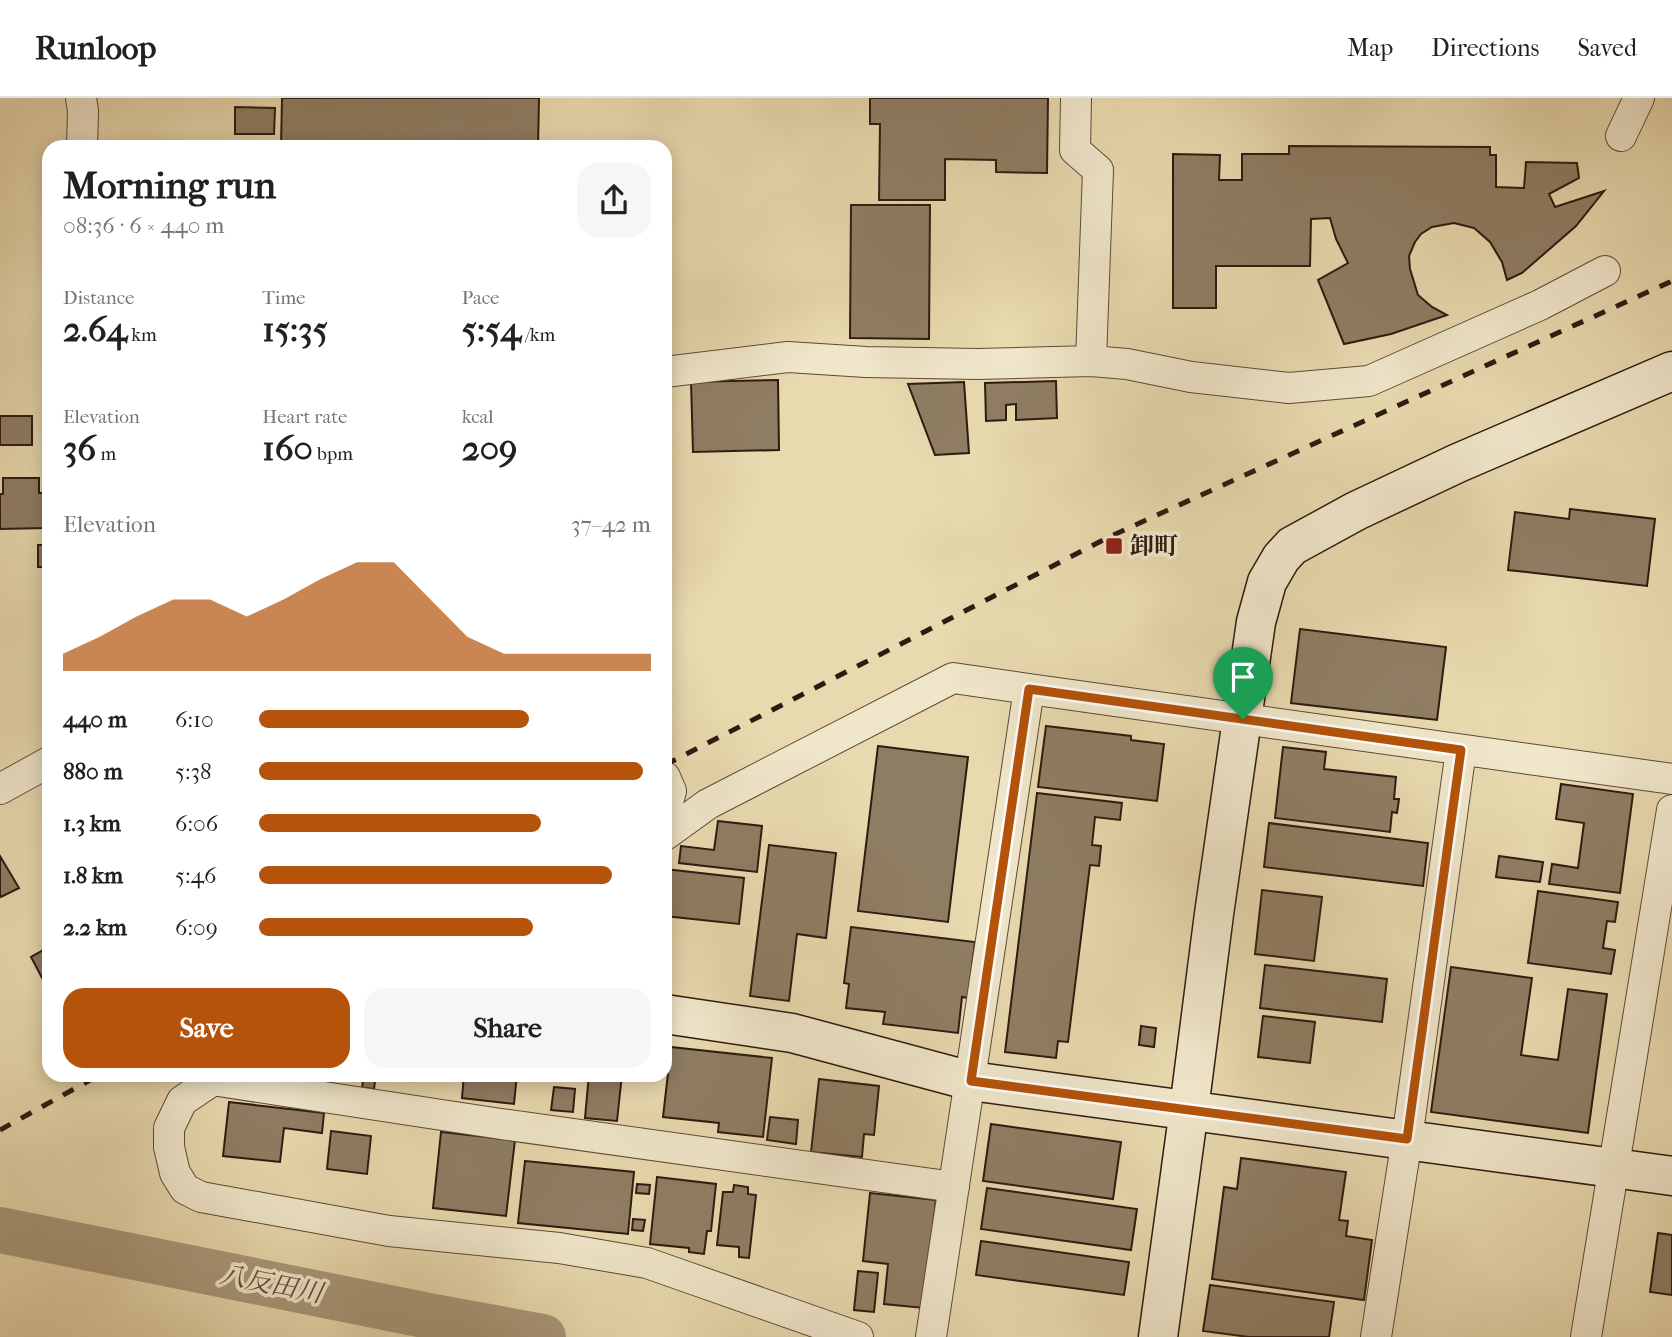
<!DOCTYPE html>
<meta charset="utf-8">
<style>
body{margin:0;font-family:"IM FELL French Canon","Noto Serif JP",serif;background:#f6f6f6;color:#202124;height:100vh;display:flex;flex-direction:column;font-size:26px;white-space:nowrap}
*{box-sizing:border-box;margin:0}
p{font-size:23px;color:#757577}
.icon{flex:none;width:38px;height:38px;fill:none;stroke:currentColor;stroke-width:2;stroke-linecap:round;stroke-linejoin:round}
.map{position:relative;flex:1;overflow:hidden}
.panel{position:absolute;left:42px;top:42px;width:630px;height:942px;display:flex;flex-direction:column;background:#fff;border-radius:21px;box-shadow:0 4px 18px #0003}
.panel>*{flex:none}
.pin{position:absolute;display:grid;place-items:center;width:60px;height:60px;color:#fff;margin:-72px -30px;border-radius:50% 50% 50% 0;rotate:-45deg;box-shadow:0 0 7px #0007}
.pin .icon{rotate:45deg}
.round{display:grid;place-items:center;flex:none;width:74px;height:74px;border-radius:21px;background:#f6f6f6}
.headline{display:flex;align-items:center;justify-content:space-between;height:119px;padding:0 21px}
h1{font-size:38px;font-weight:800;line-height:52px}
.figures{display:grid;grid-template-columns:repeat(3,1fr);gap:10px;height:119px;padding:7px 21px}
.figures div{display:grid;align-content:center}
.figures b{font-size:35px;font-weight:800}
.figures small{font-size:19px;font-weight:400}
.figures p{font-size:19px}
.chart{height:196px;padding:14px 21px}
.chart p{display:flex;justify-content:space-between}
.chart svg{width:100%;height:126px;margin-top:7px;fill:#b45309;opacity:.7}
.primary-button{display:flex;gap:14px;margin-top:auto;padding:14px 21px}
.primary-button a{flex:1;height:80px;border-radius:21px;background:#b45309;color:#fff;font-size:28px;font-weight:800;line-height:80px;text-align:center}
.primary-button a+a{background:#f6f6f6;color:#202124}
ul{padding:0 21px;list-style:none;font-size:23px}
li{display:grid;grid-template-columns:112px 84px 1fr;align-items:center;height:52px}
li i{height:18px;border-radius:9px;background:#b45309}
header{display:flex;align-items:center;gap:42px;box-sizing:border-box;height:98px;padding:0 35px;background:#fff;border-bottom:2px solid #e0e0e0}
header strong{font-size:33px}
nav{display:flex;gap:38px;margin-inline-start:auto;font-size:24px}
.map>svg:first-child{display:block}
.lines{fill:none;stroke-linecap:round;stroke-linejoin:round}
.river{stroke:#a99879;stroke-width:46}
.building{fill:#8f7d63;stroke:#2e1a11;stroke-width:2}
.street-casing{stroke:#5c4a38;stroke-width:32}
.secondary-casing{stroke:#2e1a11;stroke-width:41}
.street{stroke:#f0e6ca;stroke-width:30}
.secondary{stroke:#f0e6ca;stroke-width:38}
.rail{stroke:#2e1a11;stroke-width:5;stroke-dasharray:12 12;stroke-linecap:butt}
.route-casing{stroke:#fff;stroke-width:14}
.route{stroke:#b45309;stroke-width:9}
.poi-dot{fill:#8f2418;stroke:#f0e6ca;stroke-width:2.5}
.labels{text-anchor:middle;dominant-baseline:central;stroke-width:7;stroke-linejoin:round;paint-order:stroke}
.poi-label{font-size:24px;font-weight:bold;fill:#2e1a11;stroke:#f0e6ca;text-anchor:start}
.water-label{font-size:26px;font-style:italic;fill:#5f4c3b;stroke:#f0e6ca}
</style>
<header>
<strong>Runloop</strong>
<nav><a>Map</a><a>Directions</a><a>Saved</a></nav>
</header>
<div class="map">
<svg width="1672" height="1239" viewBox="0 0 1672 1239">
<rect width="100%" height="100%" fill="#e8d9ae"/>
<filter id="stains"><feTurbulence type="fractalNoise" baseFrequency=".00286" numOctaves="4"/><feColorMatrix values="0 0 0 0 .2 0 0 0 0 .09 0 0 0 0 .02 0 0 0 .5 -.17"/></filter>
<radialGradient id="worn" r=".72"><stop offset=".6" stop-color="#630" stop-opacity="0"/><stop offset="1" stop-color="#630" stop-opacity=".3"/></radialGradient>
<g class="lines">
<path class="river" d="M0,1132l434,87 109,20"/>
</g>
<path class="building" d="M282,0h257l-1,49h-257z
M870,0h178l-1,75 -51,-1v-12l-51,-1v41h-66l1,-76h-10z
M235,9l40,1 -1,26h-39z
M1289,48l201,1v8h6v32l28,1 2,-26 51,1 2,15 -30,16 6,13 49,-16 -28,35 -54,47 -15,7 -5,-18 -12,-20 -16,-14 -20,-5 -22,4 -11,7 -6,8 -6,14 1,13 8,26 14,12 15,8 -56,19 -47,10 -26,-64 30,-17 -12,-24 -6,-21 -19,1 -1,47h-94v42h-43v-154l47,1 -1,25h23v-26h47z
M851,107h79l-1,134 -79,-1z
M778,282l1,70 -86,2 -2,-70z
M1056,283l1,37 -41,2v-16l-10,1v15l-20,1 -1,-38z
M964,284l5,71 -34,2 -27,-71z
M0,318h32v29h-32z
M3,380h36v15h6l1,35 -46,1v-35h3z
M1570,411l85,10 -8,67 -139,-16 7,-58 54,7z
M38,447h11v22h-11z
M1300,531l146,18 -9,73 -146,-17z
M1046,628l85,10v4l33,4 -7,57 -119,-14z
M878,648l90,11 -20,165 -90,-11z
M1283,649l43,5 -2,17 72,8 -2,22h5l-2,14 -5,-1 -2,20 -115,-14z
M1561,686l72,10 -13,99 -71,-9 3,-20 26,4 6,-45 -28,-4z
M1037,695l85,10 -2,17 -25,-3 -3,28 9,1 -2,20 -9,-1 -22,177 -10,-1 -2,17 -51,-6z
M718,723l44,5 -5,46 -78,-9 2,-17 33,4z
M1269,725l159,20 -5,43 -159,-19z
M769,747l67,8 -10,85 -29,-4 -8,67 -39,-5z
M0,758l19,32 -18,9 -1,-2z
M1499,758l44,6 -3,20 -44,-5z
M665,771l79,9 -5,46 -74,-8z
M1262,792l60,7 -8,64 -59,-7z
M1538,793l80,11 -3,20 -8,-1 -4,27 12,2 -4,24 -83,-11z
M851,829l124,15 -7,56 -6,-1 -4,36 -75,-9 2,-12 -39,-4 3,-24 -5,-1z
M49,849v44l-18,-34z
M1265,867l122,14 -5,43 -122,-14z
M1451,869l81,11 -11,77 37,5 10,-71 39,5 -19,139 -157,-21z
M1263,918l52,6 -5,41 -52,-6z
M1141,928l15,2 -2,19 -15,-2z
M671,949l101,11 -9,79 -45,-5 1,-9 -56,-6z
M364,976h12l-2,15 -12,-1z
M464,976h53l-3,30 -52,-6z
M589,976h33l-5,47 -32,-3z
M819,981l60,7 -5,49 -10,-1 -2,23 -51,-5z
M554,989l21,2 -2,23 -22,-2z
M229,1004l95,11 -2,20 -38,-5 -4,34 -57,-6z
M770,1019l28,3 -2,24 -29,-4z
M991,1026l130,18 -8,57 -130,-18z
M331,1033l40,5 -4,38 -40,-5z
M441,1034l74,8 -9,76 -73,-8z
M1241,1060l105,14 -7,48 9,1 -2,15 26,4 -8,60 -152,-21 12,-92 13,2z
M525,1063l109,11 -6,62 -110,-11z
M657,1079l59,7 -5,47h-4l-3,23 -15,-2v-4l-39,-4z
M637,1086l13,1 -1,9 -13,-1z
M734,1087l14,2v7l8,1 -7,63 -10,-1v-10l-22,-2 6,-53h10z
M987,1090l150,21 -6,41 -150,-21z
M870,1095l66,7 -12,108 -40,-4 4,-40 -25,-3z
M633,1121l12,1 -2,11 -11,-1z
M1658,1135l14,2v60l-22,-3z
M981,1143l148,21 -5,33 -148,-20z
M858,1173l20,2 -4,39 -20,-2z
M1210,1187l124,17 -5,35h-80l-46,-6z"/>
<g class="lines">
<defs>
<path id="street" d="M81,0l2,13 -1,36
M1621,38l18,-38
M1091,263l36,3 64,13 98,11 80,-7 171,-76 65,-34
M665,274l123,-15 78,5 112,2 113,-3 7,-191 -23,-20 1,-52
M665,679l6,14 -3,11 -3,2
M0,691l49,-27
M665,737l43,-31 245,-126 76,11
M222,976l-40,27 -13,27v19l6,26 10,16 16,8 188,34 170,17 88,15 211,74
M212,982l289,44 453,63
M931,1239l98,-648 643,90
M1376,1239l31,-198 54,-389
M1586,1239l86,-527"/>
<path id="secondary" d="M665,916l127,19 179,48 701,95
M1158,1239l31,-228 25,-195 42,-292 11,-40 14,-24 11,-12 64,-35 102,-48 214,-92"/>
</defs>
<use href="#street" class="street-casing"/>
<use href="#secondary" class="secondary-casing"/>
<use href="#street" class="street"/>
<use href="#secondary" class="secondary"/>
<path class="rail" d="M665,667l446,-229 561,-255
M0,1032l101,-56"/>
</g>
<g class="lines">
<defs>
<path id="route" d="M1029,591l432,61 -54,389 -436,-58z"/>
</defs>
<use href="#route" class="route-casing"/>
<use href="#route" class="route"/>
</g>
<rect class="poi-dot" x="1105" y="439" width="18" height="18" rx="3.5"/>
<g class="labels">
<g class="poi-label">
<text x="1130" y="448">卸町</text>
</g>
<g class="water-label">
<text transform="translate(271 1186) rotate(11)">八反田川</text>
</g>
</g>
<rect width="100%" height="100%" filter="url(#stains)"/>
<rect width="100%" height="100%" fill="url(#worn)"/>
</svg>
<div class="pin" style="left:1243px;top:621px;background:#1e9e55"><svg class="icon" aria-label="arrive" viewBox="0 0 24 24"><path d="M6 21V4h12l-3 4 3 4H6"/></svg></div>
<section class="panel">
<div class="headline"><div><h1>Morning run</h1><p>08:36 · 6 × 440 m</p></div><a class="round"><svg class="icon" aria-label="share" viewBox="0 0 24 24"><path d="M12 15V3M7 8l5-5 5 5M5 13v7h14v-7"/></svg></a></div>
<div class="figures">
<div><p>Distance</p><b>2.64<small> km</small></b></div>
<div><p>Time</p><b>15:35</b></div>
<div><p>Pace</p><b>5:54<small> /km</small></b></div>
</div>
<div class="figures">
<div><p>Elevation</p><b>36<small> m</small></b></div>
<div><p>Heart rate</p><b>160<small> bpm</small></b></div>
<div><p>kcal</p><b>209</b></div>
</div>
<div class="chart"><p><span>Elevation</span>37–42 m</p>
<svg viewBox="0 0 160 44" preserveAspectRatio="none"><path d="M0 44V38L10 32L20 25L30 19L40 19L50 25L60 19L70 12L80 6L90 6L100 19L110 32L120 38L130 38L140 38L150 38L160 38V44z"/></svg>
</div>
<ul>
<li><b>440 m</b>6:10<i style="width:69%"></i></li>
<li><b>880 m</b>5:38<i style="width:98%"></i></li>
<li><b>1.3 km</b>6:06<i style="width:72%"></i></li>
<li><b>1.8 km</b>5:46<i style="width:90%"></i></li>
<li><b>2.2 km</b>6:09<i style="width:70%"></i></li>
</ul>
<div class="primary-button"><a>Save</a><a>Share</a></div>
</section>
</div>
